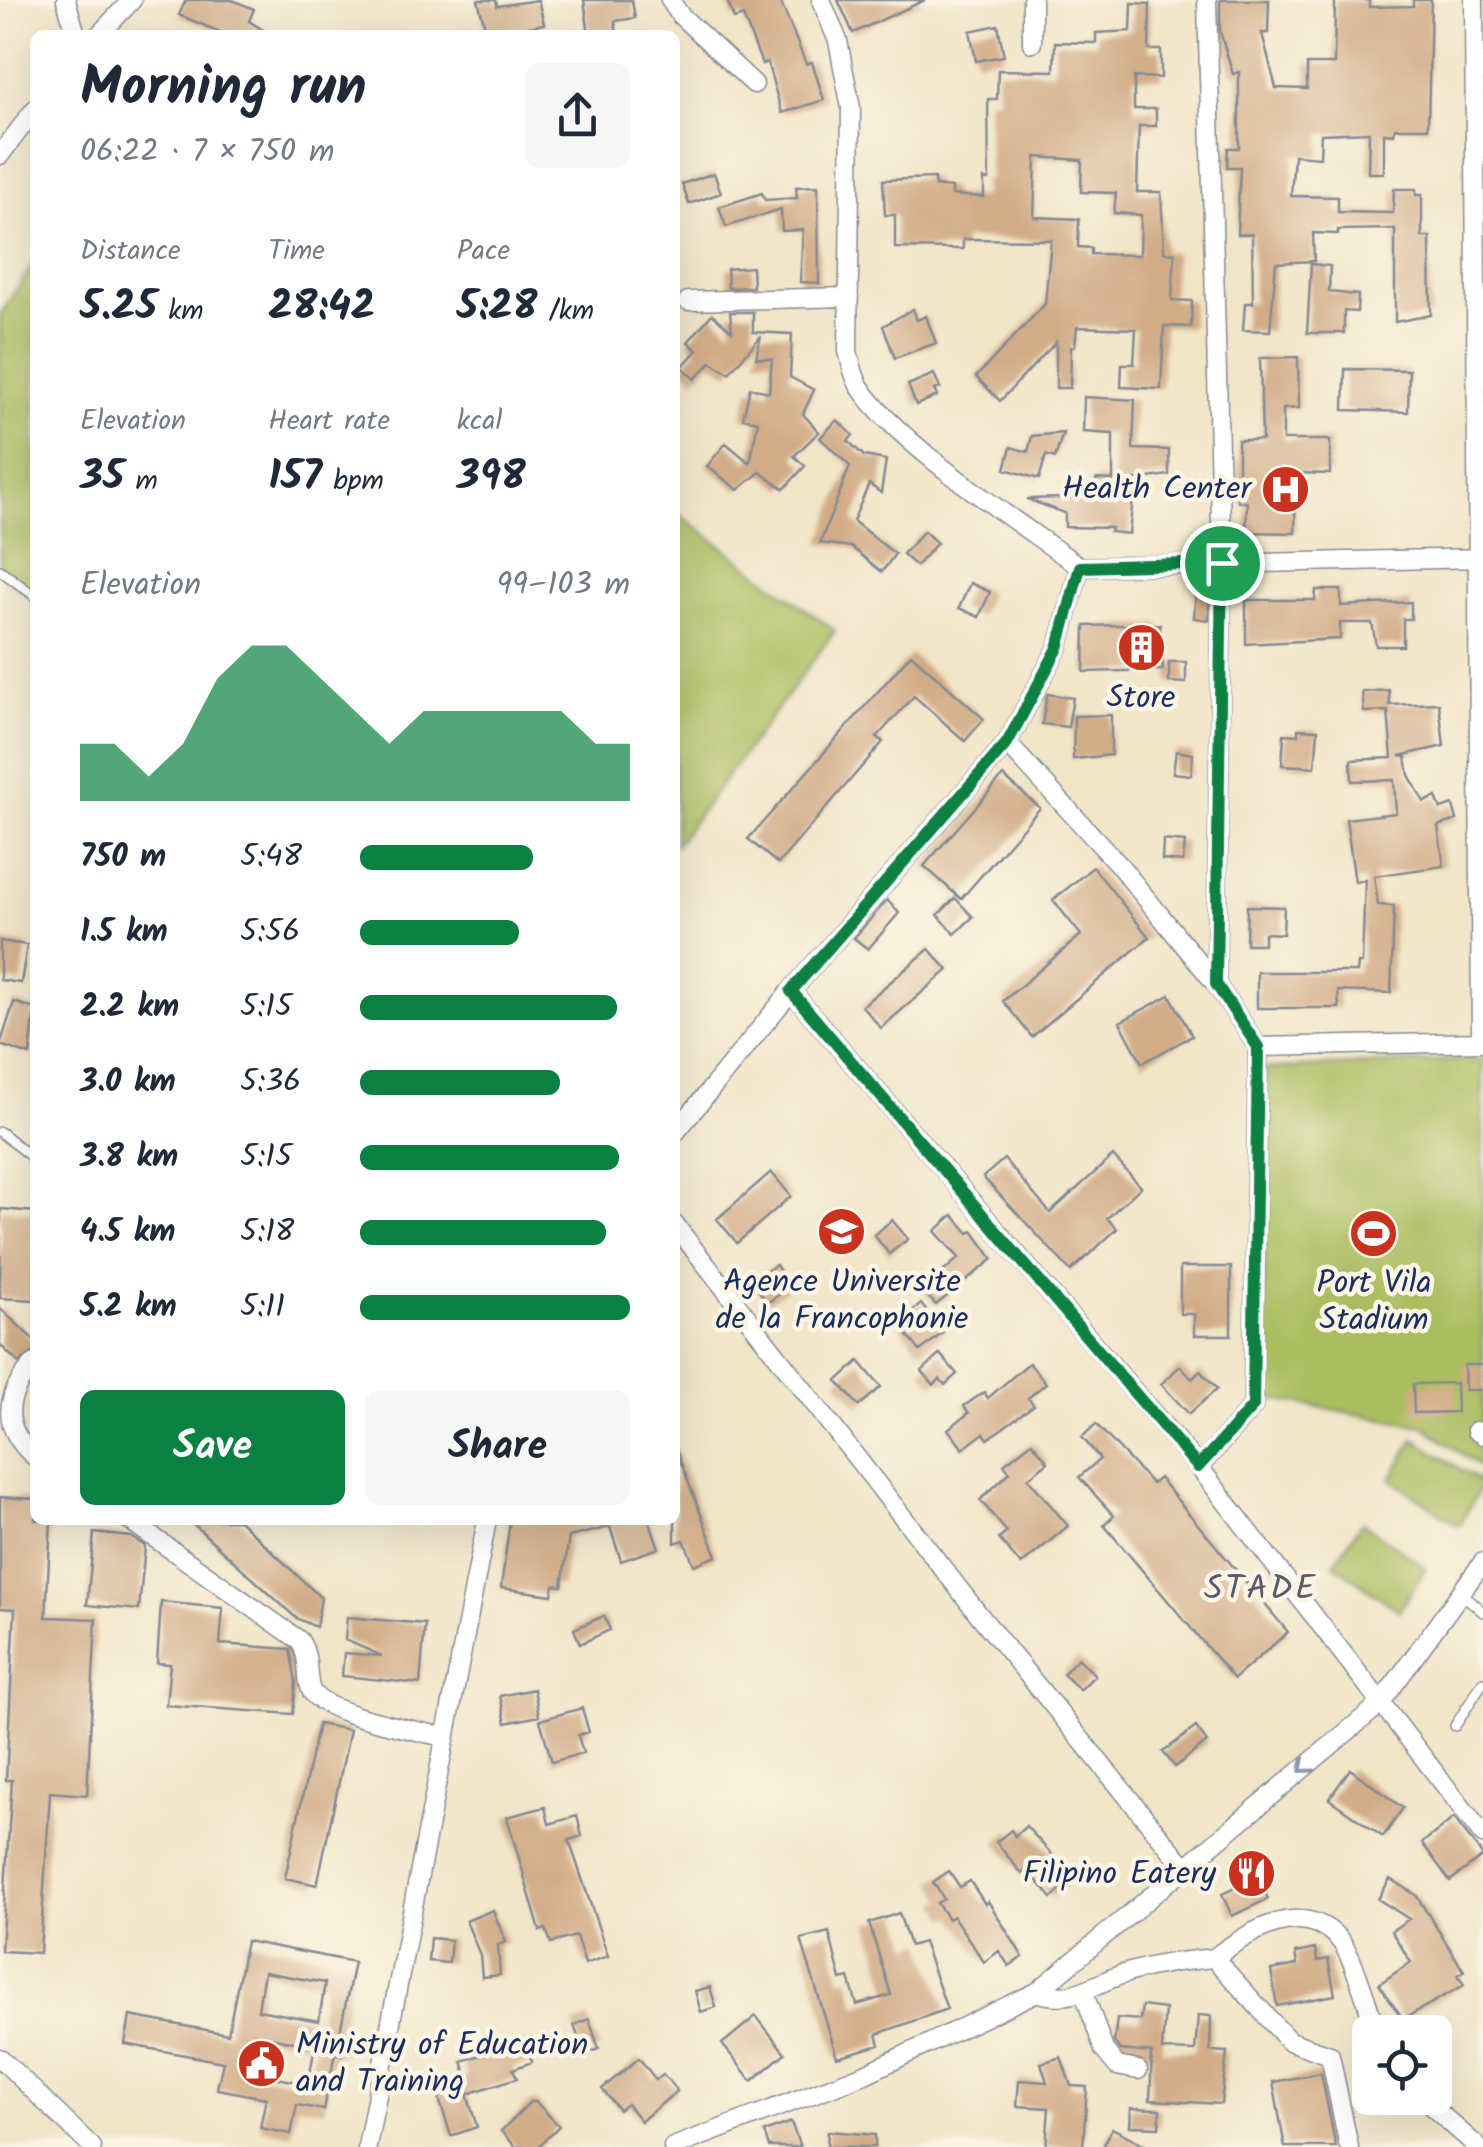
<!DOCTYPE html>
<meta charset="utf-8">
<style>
body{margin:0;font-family:Kalam,sans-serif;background:#f6f6f7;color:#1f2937;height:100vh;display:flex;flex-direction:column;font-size:38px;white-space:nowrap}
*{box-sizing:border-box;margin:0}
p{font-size:32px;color:#747a83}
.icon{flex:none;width:55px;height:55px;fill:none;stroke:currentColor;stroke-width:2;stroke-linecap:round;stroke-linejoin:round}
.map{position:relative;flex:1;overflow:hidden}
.details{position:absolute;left:30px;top:30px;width:650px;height:1495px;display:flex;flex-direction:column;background:#fff;border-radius:15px;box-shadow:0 10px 40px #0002}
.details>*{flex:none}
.buttons{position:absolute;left:1352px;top:2015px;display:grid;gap:20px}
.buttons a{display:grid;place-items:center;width:100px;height:100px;border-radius:15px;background:#fff;box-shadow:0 10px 40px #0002;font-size:50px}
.pin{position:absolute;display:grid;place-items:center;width:85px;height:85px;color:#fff;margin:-42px;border:5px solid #fff;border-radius:50%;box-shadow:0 2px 10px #0007}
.round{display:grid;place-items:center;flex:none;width:105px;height:105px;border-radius:15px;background:#f6f6f7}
.head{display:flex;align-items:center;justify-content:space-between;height:170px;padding:0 50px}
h1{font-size:55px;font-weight:700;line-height:75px}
.stats{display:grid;grid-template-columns:repeat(3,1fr);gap:15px;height:170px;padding:10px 50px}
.stats div{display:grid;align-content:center}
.stats b{font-size:42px;font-weight:700}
.stats small{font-size:28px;font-weight:400}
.stats p{font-size:28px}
.chart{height:280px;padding:20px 50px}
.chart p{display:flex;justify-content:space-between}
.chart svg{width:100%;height:180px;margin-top:10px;fill:#0b8043;opacity:.7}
.button{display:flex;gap:20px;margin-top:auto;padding:20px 50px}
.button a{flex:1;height:115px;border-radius:15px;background:#0b8043;color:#fff;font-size:40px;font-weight:700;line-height:115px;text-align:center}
.button a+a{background:#f6f6f7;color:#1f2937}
ul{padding:0 50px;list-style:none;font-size:32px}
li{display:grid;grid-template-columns:160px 120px 1fr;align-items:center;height:75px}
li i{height:25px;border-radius:12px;background:#0b8043}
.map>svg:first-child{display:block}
.green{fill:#acbd60;stroke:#64765f;stroke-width:2.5}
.building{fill:#d1ac87;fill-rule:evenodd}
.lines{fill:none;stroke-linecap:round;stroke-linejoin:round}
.service-casing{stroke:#868a93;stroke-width:12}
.minor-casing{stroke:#868a93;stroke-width:21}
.service{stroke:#fff;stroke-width:9}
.minor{stroke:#fff;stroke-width:18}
.oneway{stroke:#8d97ae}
.route-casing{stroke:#fff;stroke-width:20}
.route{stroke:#0b8043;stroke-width:12}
.labels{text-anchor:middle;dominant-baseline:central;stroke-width:9;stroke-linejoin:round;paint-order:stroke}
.poi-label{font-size:32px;fill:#1b2f5e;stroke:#fcf5e5}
.neighbourhood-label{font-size:35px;letter-spacing:2.5px;fill:#5b5b6c;stroke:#fcf5e5}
</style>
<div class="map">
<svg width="1483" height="2147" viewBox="0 0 1483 2147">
<rect width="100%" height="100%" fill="#fcf5e5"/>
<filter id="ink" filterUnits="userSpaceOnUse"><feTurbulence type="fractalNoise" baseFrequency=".01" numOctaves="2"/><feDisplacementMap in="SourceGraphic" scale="20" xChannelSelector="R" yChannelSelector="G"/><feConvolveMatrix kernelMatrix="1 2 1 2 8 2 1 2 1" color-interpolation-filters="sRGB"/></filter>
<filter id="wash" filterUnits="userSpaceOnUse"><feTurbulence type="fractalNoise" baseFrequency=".0048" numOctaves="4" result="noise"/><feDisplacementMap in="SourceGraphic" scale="40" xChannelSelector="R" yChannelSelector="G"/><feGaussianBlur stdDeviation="2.25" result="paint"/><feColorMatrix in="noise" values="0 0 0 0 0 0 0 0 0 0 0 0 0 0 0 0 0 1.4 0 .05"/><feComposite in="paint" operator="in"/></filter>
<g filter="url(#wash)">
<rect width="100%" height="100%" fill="#f1e5c8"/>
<path class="green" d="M35,262v338l-35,-27v-258z
M675,511l160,120 -160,215z
M1483,1059v410l-60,-43 -160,-29 2,-328z
M1414,1439l69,45 -24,42 -68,-47z
M1362,1522l64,46 -27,43 -65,-47z"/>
<g id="blocks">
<path class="building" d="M186,0h46l22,9 -5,12 22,14h-44l-48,-20z
M478,0h18l1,6 41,-6 6,24 -57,11z
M584,0h48l3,18 -20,3 2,14h-28z
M727,0h53l26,64 6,-2 12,38 -42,13 -15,-51 -5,2 -19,-48 -9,3z
M838,0h87l-72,33z
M1220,0h49l-1,33h-6l14,55 31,1v-25h27l1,-64h34v7l44,-1v-6h18l-3,128h-33l-1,6 -10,-1v40h-16l1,-41 -48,2 -1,23 -26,-2 -3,41 47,1v15l55,1 1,-24h22v6h6v42h8l1,78 -36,7v-93l-57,1v4l-25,-1 1,28 -38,2 -6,68 -27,-1 2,-27h8l-1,-69h-15l3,-67h-13l1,-19h11v-76l-6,2 -13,-42z
M1132,3l18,1 -1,46h12v28l-27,-1v32h22v17h-17l-2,66h24l3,60 11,1 -3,47 20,1 -1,26 -27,-1 -3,63 -40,-2 1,-23h12l2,-35 -59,-2 -2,19h-4l-1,42h-14v-46l-56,59 -24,-24 69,-73 6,-64 -88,-1v10l-68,-1v-33h-10l-2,-35 51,-2 1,8 17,2v7l32,2v-18l5,1 -1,-81h9l1,-29 56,1 1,-29 41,1v-10l35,-2zM1036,157l46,3 -1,32 35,1 -2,20 27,2 -1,40 -49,-1v-6l-13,-1 1,-28 -45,-2z
M998,25l6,31 -28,5 -6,-30z
M714,173l7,20 -32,11 -7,-20z
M818,186l1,97 -19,-1 3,-52 -21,1 -1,-22 -55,18 -7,-20 43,-14 3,7 32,-2 -1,-11z
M1311,264l19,2 -1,26 29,3 -1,17 -13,-1v22h-37z
M752,267l1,20 -25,1 -1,-19z
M913,309l4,11 9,-4 10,27 -41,15 -12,-32z
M730,312h23v20l39,2 -2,43 24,13 -11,24 16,18 -25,24 11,10 -21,23 -24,-17 -22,18 -31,-24 19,-23 24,20 8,-42 -15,-3 7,-30 19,4 3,-33 -16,-1 5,-22 -32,37 -18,-11 -16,17 -13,-12 15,-17 -9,-8 24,-28 20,17z
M1298,357l1,51 -16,1v31h47v34l-34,-1 -1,60 -49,-1 1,-30h-9v-62h24l-2,-82z
M1345,369l64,1 -1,42 -64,-2z
M934,374l6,14 -6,2 3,6 -21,9 -8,-20z
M1084,397l51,3 -2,49 36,1v25l-34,5 -6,54 -19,-2 1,-4 -46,-1v-14l-38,-14 69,-2v-18l17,1v-46l-30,-2z
M837,420l16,15 -5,6 16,15 22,4 -5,33 -12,-9 -16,37 42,33 -13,18 -31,-25 -31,-4 30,-77 -30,-28z
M1063,433l-8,25 -9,-3 -7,24 -34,-10 6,-22 17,5 4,-16z
M924,531l13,12 -21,23 -13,-12z
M970,583l20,9 -11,25 -20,-9z
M1196,588l13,1v31l-15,-2z
M1316,590h25v16l70,-4v17h-8v27h-27l-4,-23h-32v16l-94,5v-44h69z
M1160,624l3,46 -79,2 1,-46z
M911,654l73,65 -19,22 -51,-45 -37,41 6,5 -105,122 -30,-25z
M1169,662h17v21l-17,-1z
M1389,690l1,15 49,-2 5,43 -45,10 7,1 3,18 15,27 12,-5 5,12 12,-4 4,15 -19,6 6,40 -70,10 4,29 16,1 -3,87 -53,-2 1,17h-82v-36h100l1,-9h4l3,-83 -10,2 -9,-63 50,-6 -2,-33 -42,1 -1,-21 41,-2 -4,-47 -24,1 -2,-20z
M1047,694l26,4 -5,29 -26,-3z
M1111,715v40l-38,4 1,-43z
M1298,729l20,1 -3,37 -33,-2 2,-31 14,1z
M1176,751l17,3 -2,21 -18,-2z
M1003,776l37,32 -79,91 -37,-33z
M1163,840l22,2 -2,20 -21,-2z
M1093,867l56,70 -117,100 -29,-36 78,-66 -28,-35z
M955,898l18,19 -18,17 -17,-19z
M887,900l12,13 -31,36 -14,-11z
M1247,906l37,1 -1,27 -19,-1v11h-18z
M0,941l27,4 -6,38 -21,-3z
M929,949l19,21 -67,58 -19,-22z
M1170,995l22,41 -50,27 -22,-41z
M14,1002l21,7 -5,46 -30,-10z
M1113,1156l28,31 -34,31 10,11 -46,42 -88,-94 21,-18 46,54z
M771,1172l20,24 -54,47 -20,-24z
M1,1209l34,3v88l-35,-2z
M953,1215l16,18 4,-2 20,28 -57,46 -14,-15 37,-32 -24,-27z
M892,1220l16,19 -19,15 -15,-19z
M776,1265l14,22 -23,16 -15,-23z
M1180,1267h51v68h-37v-21h-14z
M921,1304l22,29 -23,18 -22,-28z
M0,1308l35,33v10l-16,12 -19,-18z
M940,1354l17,20 -12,11 -5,-6 -6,6 -12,-14z
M859,1361l22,26 -22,19 -22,-25z
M1029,1363l17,20 -18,15 6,7 -46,34 -4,-6 -21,16 -15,-20 21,-16 -5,-7 20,-14 4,6z
M1464,1365h19v25h-18z
M1180,1366l12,13 8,-8 17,18 -28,25 -28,-30z
M1456,1383l1,29 -43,1 -1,-29z
M1096,1424l56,60 7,-6 129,154 -54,47 -130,-154 10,-9 -35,-39 21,-18 -18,-22z
M1032,1442l16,20 -20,16 40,48 -47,39 -22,-26 8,-7 -27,-32 30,-28 -6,-8z
M675,1447l42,109 -23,9 -10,-25 -9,3z
M0,1497l35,2v21h16l-5,97 50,2 -9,176 -37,-3 -10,161 -39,-2 11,-171h-6l9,-171 -15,-1z
M189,1520h50l82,78 -5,29 -20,-9z
M510,1520h139l10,28 -38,13 -11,-34 -41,10 -7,49 -8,-1 -2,10 -51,-7z
M94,1533l37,4 14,9 -6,64 -52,-5z
M161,1602l62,6 -3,36 70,5 6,33 -3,32 -127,-9 4,-41 -13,-1z
M604,1616l6,14 -30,14 -6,-15z
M347,1617l78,7 -5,60 -78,-8 2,-23 38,3 -37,-16z
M1078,1658l17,17 -15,15 -17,-16z
M534,1689l5,27 -33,7 -6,-27z
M582,1708l7,24 -11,3 5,18 -31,9 -12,-42z
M318,1724l32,6 -33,155 -32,-7z
M1196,1727l11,15 -32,25 -12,-15z
M1350,1769l53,39 -20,29 -54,-38z
M545,1807l4,17 28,-8 5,20 -13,4 39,116 -23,8 -9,-28 -25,7 -5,-14 -6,2 -33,-114z
M1454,1818l29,38 -33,25 -28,-38z
M1026,1826l48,53 -22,19 -25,-29 -5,5 -26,-32 15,-12 4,6z
M949,1871l11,16 10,-6 15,23 3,-3 35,56 -14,9 -10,-15 -15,11 -31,-46 -5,3 -11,-16 7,-4 -11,-17z
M1258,1877l10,22 -36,17 -10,-22z
M1390,1879l26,16 48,76 -6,4 6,10 -61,34 -24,-35 32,-22 -20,-31 18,-12 -31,-20z
M493,1910l13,32 -8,3 2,30 -18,2 -2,-22 -14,-34z
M899,1913l11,33 13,-4 24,67 -70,25 3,11 -43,12 -36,-118 28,-7 12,48 8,-2 8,27 34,-10 -22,-72z
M430,1938l21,2 -2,23 -21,-2z
M246,1941l108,21 -15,75 6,2 -3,16 -7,-2 -11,57 -27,-5 -6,29 -31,-6 6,-30 -49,-9 6,-27 -98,-18 5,-28 98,18zM264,1972l61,11 -6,38 -61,-11zM254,2034l61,12 -7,38 -62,-12z
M1315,1949l2,12 11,-2 7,36 -58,11 -6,-36 26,-5 -2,-12z
M710,1987l6,20 -15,5 -6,-21z
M1142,2006l23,3 -3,41 33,1 3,-36 13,1 -1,35 17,1 -6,52 -71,-4 2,-47 -32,-3 -6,-8 3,-24 23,2z
M756,2016l29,37 -33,28 -30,-37z
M589,2019l10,30 -15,5 -10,-29z
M526,2041l6,21 -19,7 4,9 -50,16 10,33 -26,9 -16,-50 32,-9 -5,-16z
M1061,2057l10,29 16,1 -4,60h-37l3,-39 -32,-2 2,-26 28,2 -6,-19z
M639,2058l17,22 7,-6 14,17 -36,30 -14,-17 -8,6 -17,-21z
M1321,2073l15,74h-51l-12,-65z
M530,2102h6l23,24 -21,21h-22l-15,-16z
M1131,2108l29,1 -1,18 -29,-1z
M791,2122l9,25h-31l-5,-15z
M1112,2128l37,19h-46z
M828,2131l47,4v12h-48z"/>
</g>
</g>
<g filter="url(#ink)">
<use href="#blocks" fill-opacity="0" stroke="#868a93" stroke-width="2.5"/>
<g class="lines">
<defs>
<path id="service" d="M0,570l35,26
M0,1132l35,28
M1461,1593l22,19
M1455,1726l28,-44"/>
<path id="minor" d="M66,0l10,35
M670,0l10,15 74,69
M821,0l17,41 13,67 -3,243c3,12 5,25 12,36 40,60 159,135 220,180
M1207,0l15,563 -6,421
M99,35l33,-35
M1032,43v-43
M0,155l35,-46
M688,301l161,-4
M791,991l408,476 284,368
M1258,1047l223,-5 -7,-1042
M675,1133l116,-142 216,-248
M675,1225l305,391 205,251
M35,1363c-31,32 -35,64 0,94
M1476,1431l7,4
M1199,1467l54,-61 5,-359 -42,-63 -97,-119 -112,-122 51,-95 22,-81 403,-9
M129,1520l170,120c13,19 5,37 13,52 14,23 104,38 132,45
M1214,1958c34,-26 87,-60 125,-19 15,17 29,70 38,93
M1037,1992c36,13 57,-10 90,-19 28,-9 58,-12 87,-15l75,83 41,14 19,92
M1084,1993l20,57 13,16 21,4
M0,2058l92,89
M1422,2098l56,49
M367,2147l120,-627
M673,2147l192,-73 172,-82 343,-288 103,-142"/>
</defs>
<use href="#service" class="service-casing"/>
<use href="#minor" class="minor-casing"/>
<use href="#service" class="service"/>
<use href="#minor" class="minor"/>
</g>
<defs><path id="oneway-chevron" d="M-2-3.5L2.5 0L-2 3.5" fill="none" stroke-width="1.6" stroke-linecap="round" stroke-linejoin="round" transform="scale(2.5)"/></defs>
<use class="oneway" href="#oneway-chevron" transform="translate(1305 1767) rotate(140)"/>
</g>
<g class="lines" filter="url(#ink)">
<defs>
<path id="route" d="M1222,563l-6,421 42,63 -5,359 -55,61 -407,-476 216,-248 51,-95 22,-81z"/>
</defs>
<use href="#route" class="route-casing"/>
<use href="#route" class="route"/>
</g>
<defs>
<symbol id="hospital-disc" viewBox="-11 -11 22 22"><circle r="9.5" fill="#c8321e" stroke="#fcf5e5"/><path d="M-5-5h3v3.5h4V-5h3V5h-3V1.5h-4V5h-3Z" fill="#fff"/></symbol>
<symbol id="building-disc" viewBox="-11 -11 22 22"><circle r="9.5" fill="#c8321e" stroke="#fcf5e5"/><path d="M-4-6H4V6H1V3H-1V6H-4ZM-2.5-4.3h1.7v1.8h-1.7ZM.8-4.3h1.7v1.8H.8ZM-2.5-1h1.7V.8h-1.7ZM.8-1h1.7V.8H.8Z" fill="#fff"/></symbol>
<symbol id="university-disc" viewBox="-11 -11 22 22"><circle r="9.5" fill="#c8321e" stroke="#fcf5e5"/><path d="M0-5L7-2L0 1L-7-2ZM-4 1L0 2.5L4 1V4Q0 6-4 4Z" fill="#fff"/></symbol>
<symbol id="stadium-disc" viewBox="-11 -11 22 22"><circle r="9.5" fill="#c8321e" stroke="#fcf5e5"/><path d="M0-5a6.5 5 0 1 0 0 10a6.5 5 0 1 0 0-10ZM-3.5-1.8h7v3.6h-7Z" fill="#fff"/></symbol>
<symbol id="restaurant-disc" viewBox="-11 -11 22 22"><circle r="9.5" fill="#c8321e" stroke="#fcf5e5"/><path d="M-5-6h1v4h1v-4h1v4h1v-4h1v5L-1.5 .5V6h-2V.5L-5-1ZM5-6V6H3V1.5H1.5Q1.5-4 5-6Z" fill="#fff"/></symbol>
<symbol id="civic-disc" viewBox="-11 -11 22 22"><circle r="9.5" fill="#c8321e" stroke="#fcf5e5"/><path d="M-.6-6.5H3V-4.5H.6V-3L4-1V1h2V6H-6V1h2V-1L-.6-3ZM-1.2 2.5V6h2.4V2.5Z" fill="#fff"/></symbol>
</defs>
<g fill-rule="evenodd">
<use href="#hospital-disc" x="1258" y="462" width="55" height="55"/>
<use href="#building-disc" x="1114" y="620" width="55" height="55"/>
<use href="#university-disc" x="814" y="1204" width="55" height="55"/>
<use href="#stadium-disc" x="1346" y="1206" width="55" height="55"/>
<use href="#restaurant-disc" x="1224" y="1846" width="55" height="55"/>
<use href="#civic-disc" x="234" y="2036" width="55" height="55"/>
</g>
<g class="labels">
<g class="poi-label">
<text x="1251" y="489" text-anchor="end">Health Center</text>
<text x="1141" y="698">Store</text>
<text x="842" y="1282">Agence Universite<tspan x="842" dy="37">de la Francophonie</tspan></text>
<text x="1374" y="1283">Port Vila<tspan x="1374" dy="37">Stadium</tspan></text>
<text x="1216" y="1874" text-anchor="end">Filipino Eatery</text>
<text x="296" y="2045" text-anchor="start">Ministry of Education<tspan x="296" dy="37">and Training</tspan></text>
</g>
<g class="neighbourhood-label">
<text x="1261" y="1590">STADE</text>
</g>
</g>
</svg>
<div class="buttons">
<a><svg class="icon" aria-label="locate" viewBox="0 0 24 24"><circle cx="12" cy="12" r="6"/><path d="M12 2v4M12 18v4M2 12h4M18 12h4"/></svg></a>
</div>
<div class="pin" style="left:1222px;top:563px;background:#1e9e55"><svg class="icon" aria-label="arrive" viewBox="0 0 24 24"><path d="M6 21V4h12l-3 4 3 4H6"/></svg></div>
<section class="details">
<div class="head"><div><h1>Morning run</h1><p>06:22 · 7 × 750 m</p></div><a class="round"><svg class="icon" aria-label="share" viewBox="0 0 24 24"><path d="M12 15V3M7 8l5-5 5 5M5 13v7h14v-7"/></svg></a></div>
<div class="stats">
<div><p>Distance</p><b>5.25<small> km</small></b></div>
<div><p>Time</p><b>28:42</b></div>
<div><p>Pace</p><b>5:28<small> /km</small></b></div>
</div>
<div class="stats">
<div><p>Elevation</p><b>35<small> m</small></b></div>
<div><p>Heart rate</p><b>157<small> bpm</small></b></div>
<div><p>kcal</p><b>398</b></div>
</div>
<div class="chart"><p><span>Elevation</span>99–103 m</p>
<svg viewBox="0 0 160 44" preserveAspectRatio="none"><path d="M0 44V30L10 30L20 38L30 30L40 14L50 6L60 6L70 14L80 22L90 30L100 22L110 22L120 22L130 22L140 22L150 30L160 30V44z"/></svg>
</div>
<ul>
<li><b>750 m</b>5:48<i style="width:64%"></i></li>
<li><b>1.5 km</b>5:56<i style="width:59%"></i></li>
<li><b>2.2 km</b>5:15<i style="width:95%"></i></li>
<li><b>3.0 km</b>5:36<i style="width:74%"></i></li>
<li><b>3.8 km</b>5:15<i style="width:96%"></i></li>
<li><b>4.5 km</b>5:18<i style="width:91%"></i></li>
<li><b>5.2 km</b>5:11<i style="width:100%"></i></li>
</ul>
<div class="button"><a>Save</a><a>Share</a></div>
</section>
</div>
